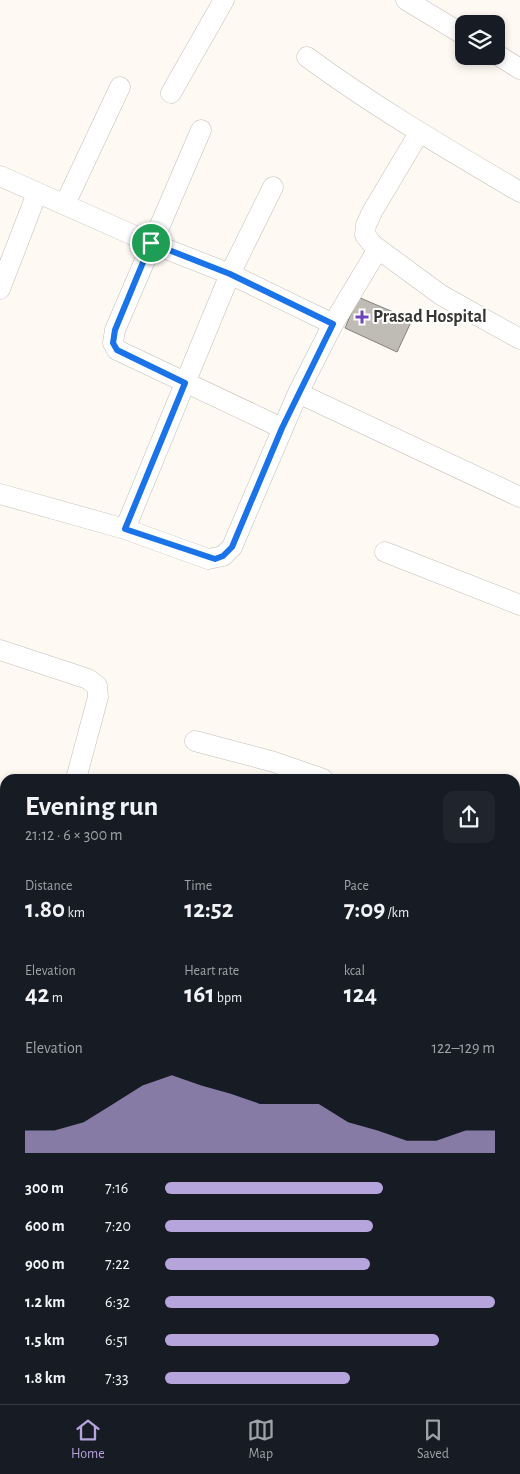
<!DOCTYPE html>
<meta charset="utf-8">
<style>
body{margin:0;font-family:"Alegreya Sans",sans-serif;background:#20242c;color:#f1f3f6;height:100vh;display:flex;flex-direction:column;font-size:19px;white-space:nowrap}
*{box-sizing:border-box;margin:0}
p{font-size:16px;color:#9ea1a6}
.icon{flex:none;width:28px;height:28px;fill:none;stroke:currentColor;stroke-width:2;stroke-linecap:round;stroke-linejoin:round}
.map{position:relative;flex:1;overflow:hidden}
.sheet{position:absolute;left:0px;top:774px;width:520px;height:631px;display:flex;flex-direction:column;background:#171b24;border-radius:15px 15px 0 0;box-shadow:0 2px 8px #0003}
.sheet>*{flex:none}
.tools{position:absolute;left:455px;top:15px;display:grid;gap:10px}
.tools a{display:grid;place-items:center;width:50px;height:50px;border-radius:10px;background:#171b24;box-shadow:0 2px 8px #0003;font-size:25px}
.pin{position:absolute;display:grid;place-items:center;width:42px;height:42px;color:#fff;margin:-21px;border:2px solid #fff;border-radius:50%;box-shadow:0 1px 5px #0007}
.round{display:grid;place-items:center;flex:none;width:52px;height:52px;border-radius:10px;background:#20242c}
.headline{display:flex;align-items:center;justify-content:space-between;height:85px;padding:0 25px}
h1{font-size:28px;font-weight:700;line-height:38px}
.figures{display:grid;grid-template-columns:repeat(3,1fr);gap:8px;height:85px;padding:5px 25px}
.figures div{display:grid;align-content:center}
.figures b{font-size:25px;font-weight:700}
.figures small{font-size:14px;font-weight:400}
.figures p{font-size:14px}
.chart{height:140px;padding:10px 25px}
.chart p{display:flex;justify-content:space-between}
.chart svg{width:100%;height:90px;margin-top:5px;fill:#b6a4dc;opacity:.7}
ul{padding:0 25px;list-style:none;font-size:16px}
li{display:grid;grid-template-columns:80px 60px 1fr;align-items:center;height:38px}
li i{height:12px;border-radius:6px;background:#b6a4dc}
.menu{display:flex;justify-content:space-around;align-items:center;height:70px;border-top:1px solid #363941;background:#171b24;font-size:14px;color:#9ea1a6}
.menu a{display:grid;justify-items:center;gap:2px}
.menu .active{color:#b6a4dc}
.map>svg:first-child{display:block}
.building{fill:#bfbbb5;stroke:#85827b}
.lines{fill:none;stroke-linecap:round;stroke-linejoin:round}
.minor-casing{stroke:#c2beb8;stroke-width:21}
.tertiary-casing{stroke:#c2beb8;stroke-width:26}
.minor{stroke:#fff;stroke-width:20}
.tertiary{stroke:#fff;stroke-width:25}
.route-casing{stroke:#fff;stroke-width:10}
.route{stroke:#1a73e8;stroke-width:6}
.poi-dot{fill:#6e44bc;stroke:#fff;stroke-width:2}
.labels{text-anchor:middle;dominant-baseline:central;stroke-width:4;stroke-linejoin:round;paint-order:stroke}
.poi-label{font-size:18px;font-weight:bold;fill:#373633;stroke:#fff;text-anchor:start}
</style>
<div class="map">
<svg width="520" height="1404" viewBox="0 0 520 1404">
<rect width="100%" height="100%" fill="#fefaf3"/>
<path class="building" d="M358,297l54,23 -15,32 -52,-24z"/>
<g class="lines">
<defs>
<path id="minor" d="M406,0l58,35
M496,54l24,15
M307,57c68,50 140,92 213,135
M171,93l53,-93
M201,130l-86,200 -2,13 4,7 165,78
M419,133l-47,79 -6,13 -1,10 8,10 68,50 79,44
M0,176l151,67 79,31 103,50
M65,204l55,-117
M0,289l37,-96
M298,393l222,104
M0,494l125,35 83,30 15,-3 9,-9 66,-154 35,-69 45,-75
M125,529l105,-255 43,-87
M385,552l135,53
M0,650l88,29 9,7 1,11 -22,82
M195,741l79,21 49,17
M0,834l5,2
M515,845l5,2
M515,1014l5,2
M0,1015l5,-14
M0,1183h5"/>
<path id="tertiary" d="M515,1168l5,-12
M515,1228l5,-12
M397,1404l3,-4
M425,1404l3,-4"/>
</defs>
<use href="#minor" class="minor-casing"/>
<use href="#tertiary" class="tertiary-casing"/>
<use href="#minor" class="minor"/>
<use href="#tertiary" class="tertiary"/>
</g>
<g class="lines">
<defs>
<path id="route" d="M151,243l79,31 103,50 -51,104 -50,119 -9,9 -8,3 -90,-30 60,-146 -68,-33 -4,-7 2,-13z"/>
</defs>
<use href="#route" class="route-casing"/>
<use href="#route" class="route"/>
</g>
<path class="poi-dot" d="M359.5 309.5h5v5h5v5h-5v5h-5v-5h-5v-5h5z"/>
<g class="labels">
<g class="poi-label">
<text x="373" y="317">Prasad Hospital</text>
</g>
</g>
</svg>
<div class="tools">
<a><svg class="icon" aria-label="layers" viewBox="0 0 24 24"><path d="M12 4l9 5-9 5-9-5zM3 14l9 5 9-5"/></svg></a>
</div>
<div class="pin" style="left:151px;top:243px;background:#1e9e55"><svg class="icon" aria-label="arrive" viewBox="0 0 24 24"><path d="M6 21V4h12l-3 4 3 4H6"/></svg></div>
<section class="sheet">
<div class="headline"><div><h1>Evening run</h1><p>21:12 · 6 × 300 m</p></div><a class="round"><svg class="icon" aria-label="share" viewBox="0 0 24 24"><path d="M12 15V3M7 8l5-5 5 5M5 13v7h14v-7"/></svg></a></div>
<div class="figures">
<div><p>Distance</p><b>1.80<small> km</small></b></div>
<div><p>Time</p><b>12:52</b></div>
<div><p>Pace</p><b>7:09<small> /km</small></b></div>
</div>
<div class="figures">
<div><p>Elevation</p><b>42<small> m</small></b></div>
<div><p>Heart rate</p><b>161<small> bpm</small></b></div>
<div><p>kcal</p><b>124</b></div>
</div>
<div class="chart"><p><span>Elevation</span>122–129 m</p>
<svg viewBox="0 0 160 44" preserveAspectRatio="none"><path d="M0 44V33L10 33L20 29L30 20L40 11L50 6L60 11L70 15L80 20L90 20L100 20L110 29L120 33L130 38L140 38L150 33L160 33V44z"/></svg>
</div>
<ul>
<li><b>300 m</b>7:16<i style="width:66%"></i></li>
<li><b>600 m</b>7:20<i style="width:63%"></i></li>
<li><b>900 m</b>7:22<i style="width:62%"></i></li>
<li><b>1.2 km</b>6:32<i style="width:100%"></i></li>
<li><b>1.5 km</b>6:51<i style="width:83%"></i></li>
<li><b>1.8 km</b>7:33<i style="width:56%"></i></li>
</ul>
</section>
</div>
<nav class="menu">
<a class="active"><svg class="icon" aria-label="home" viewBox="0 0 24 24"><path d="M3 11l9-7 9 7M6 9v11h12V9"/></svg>Home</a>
<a><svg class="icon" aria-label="map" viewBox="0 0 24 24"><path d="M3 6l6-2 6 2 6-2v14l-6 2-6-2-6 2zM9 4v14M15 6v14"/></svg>Map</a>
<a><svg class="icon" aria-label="saved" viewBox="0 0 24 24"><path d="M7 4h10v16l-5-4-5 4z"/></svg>Saved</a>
</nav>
